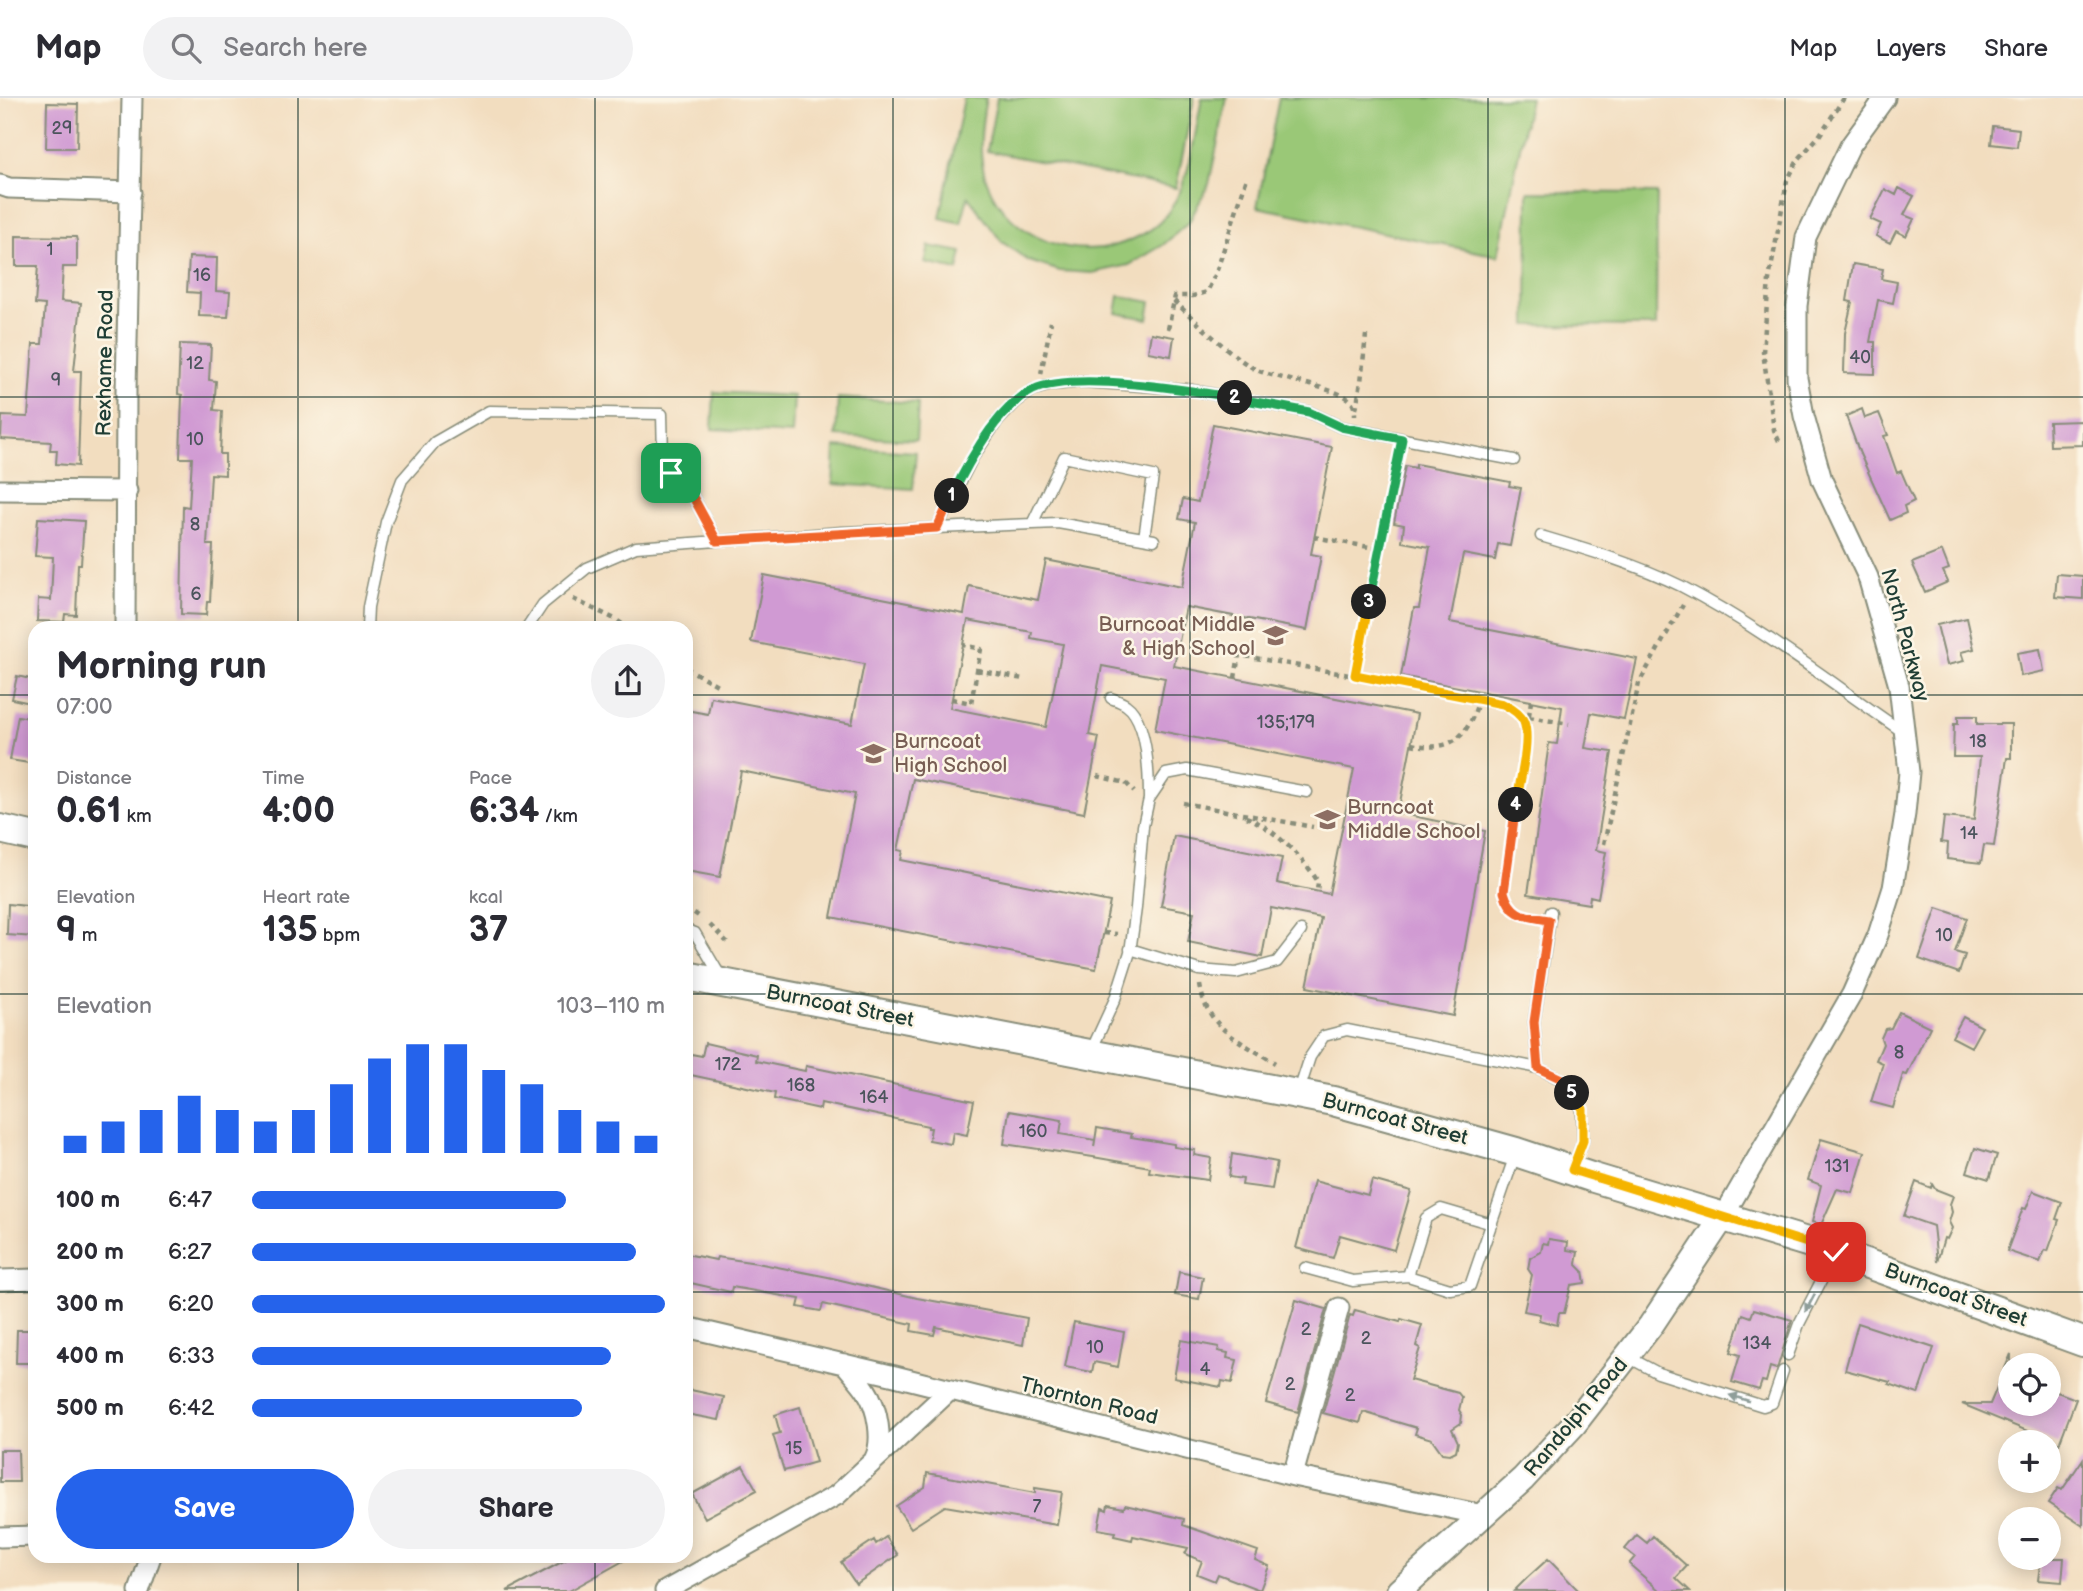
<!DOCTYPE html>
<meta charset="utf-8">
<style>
body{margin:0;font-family:"Balsamiq Sans",sans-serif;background:#f2f2f3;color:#2b2b33;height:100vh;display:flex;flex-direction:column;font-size:26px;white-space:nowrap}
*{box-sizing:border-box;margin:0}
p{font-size:23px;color:#7c7c81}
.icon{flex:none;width:38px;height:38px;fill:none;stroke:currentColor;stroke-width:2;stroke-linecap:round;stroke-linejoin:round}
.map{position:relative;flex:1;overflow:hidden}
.details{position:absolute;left:28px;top:523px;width:665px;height:942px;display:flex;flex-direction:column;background:#fff;border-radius:21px;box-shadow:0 4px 18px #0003}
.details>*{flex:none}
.buttons{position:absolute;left:1998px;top:1255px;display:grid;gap:14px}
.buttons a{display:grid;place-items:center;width:63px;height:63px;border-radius:50%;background:#fff;box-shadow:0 4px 18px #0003;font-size:35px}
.pin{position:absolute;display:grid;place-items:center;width:60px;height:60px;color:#fff;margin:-30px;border-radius:14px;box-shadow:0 4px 10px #0006}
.km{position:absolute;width:35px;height:35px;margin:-18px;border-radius:50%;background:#222;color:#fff;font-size:19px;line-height:35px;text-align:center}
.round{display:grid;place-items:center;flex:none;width:74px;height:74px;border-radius:37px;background:#f2f2f3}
.head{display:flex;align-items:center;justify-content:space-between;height:119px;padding:0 28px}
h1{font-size:38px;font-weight:700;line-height:52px}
.metrics{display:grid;grid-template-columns:repeat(3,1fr);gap:10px;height:119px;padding:7px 28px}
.metrics div{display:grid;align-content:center}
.metrics b{font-size:35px;font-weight:700}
.metrics small{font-size:19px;font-weight:400}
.metrics p{font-size:19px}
.chart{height:196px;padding:14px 28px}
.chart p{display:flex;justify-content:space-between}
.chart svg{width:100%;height:126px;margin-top:7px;stroke:#2563eb;stroke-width:6}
.cta{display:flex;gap:14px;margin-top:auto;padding:14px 28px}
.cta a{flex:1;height:80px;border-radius:42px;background:#2563eb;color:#fff;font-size:28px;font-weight:700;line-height:80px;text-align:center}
.cta a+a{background:#f2f2f3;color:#2b2b33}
ul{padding:0 28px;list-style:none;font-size:23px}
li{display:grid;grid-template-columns:112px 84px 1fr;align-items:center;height:52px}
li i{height:18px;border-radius:9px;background:#2563eb}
header{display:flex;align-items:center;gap:42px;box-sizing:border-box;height:98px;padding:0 35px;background:#fff;border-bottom:2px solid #e1e1e2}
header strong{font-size:33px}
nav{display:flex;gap:38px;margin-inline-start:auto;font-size:24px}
.search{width:490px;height:63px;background:#f2f2f3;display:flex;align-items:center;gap:18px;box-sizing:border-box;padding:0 24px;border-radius:38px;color:#7c7c81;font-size:26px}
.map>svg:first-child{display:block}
.green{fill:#9ac877;stroke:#5c8256;stroke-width:2}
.building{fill:#d09ad3;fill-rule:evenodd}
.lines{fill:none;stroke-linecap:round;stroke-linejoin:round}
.service-casing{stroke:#888d7a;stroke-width:13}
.minor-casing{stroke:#888d7a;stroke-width:23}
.tertiary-casing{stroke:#888d7a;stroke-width:28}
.secondary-casing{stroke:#888d7a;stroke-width:32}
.path{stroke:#888d7a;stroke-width:4.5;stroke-dasharray:5 5;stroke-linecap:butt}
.service{stroke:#fff;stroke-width:10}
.minor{stroke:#fff;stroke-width:19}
.tertiary{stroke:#fff;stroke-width:24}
.secondary{stroke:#fff;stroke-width:28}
.oneway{fill:#8f9e9a}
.split-1-casing{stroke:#fff;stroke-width:14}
.split-2-casing{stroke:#fff;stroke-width:14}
.split-3-casing{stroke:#fff;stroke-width:14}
.split-4-casing{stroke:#fff;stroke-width:14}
.split-5-casing{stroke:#fff;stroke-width:14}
.split-6-casing{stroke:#fff;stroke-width:14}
.split-1{stroke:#f0652b;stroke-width:9}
.split-2{stroke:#22a559;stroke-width:9}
.split-3{stroke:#22a559;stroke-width:9}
.split-4{stroke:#f5b400;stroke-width:9}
.split-5{stroke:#f0652b;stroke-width:9}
.split-6{stroke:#f5b400;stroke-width:9}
.grid{fill:none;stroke:#1f3d34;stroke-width:2;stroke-opacity:0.55}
.labels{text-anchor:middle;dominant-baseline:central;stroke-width:5;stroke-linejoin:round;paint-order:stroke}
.number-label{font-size:18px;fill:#4b545c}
.street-label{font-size:21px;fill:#1f3d34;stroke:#fcf5e5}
.education-label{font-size:21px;fill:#785e54;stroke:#fcf5e5;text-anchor:start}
</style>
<header>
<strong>Map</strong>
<div class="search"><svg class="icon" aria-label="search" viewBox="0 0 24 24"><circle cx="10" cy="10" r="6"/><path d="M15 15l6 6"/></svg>Search here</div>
<nav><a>Map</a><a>Layers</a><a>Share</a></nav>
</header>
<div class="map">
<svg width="2083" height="1493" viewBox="0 0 2083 1493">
<rect width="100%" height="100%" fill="#fcf5e5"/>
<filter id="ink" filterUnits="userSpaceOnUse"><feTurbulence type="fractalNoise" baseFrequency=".0143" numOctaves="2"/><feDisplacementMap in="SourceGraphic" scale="14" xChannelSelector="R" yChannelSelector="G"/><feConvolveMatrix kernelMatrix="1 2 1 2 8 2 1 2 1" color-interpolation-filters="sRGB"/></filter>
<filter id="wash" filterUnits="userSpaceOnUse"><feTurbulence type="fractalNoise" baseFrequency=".00686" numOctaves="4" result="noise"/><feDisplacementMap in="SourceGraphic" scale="28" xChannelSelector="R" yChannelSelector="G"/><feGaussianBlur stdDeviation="1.57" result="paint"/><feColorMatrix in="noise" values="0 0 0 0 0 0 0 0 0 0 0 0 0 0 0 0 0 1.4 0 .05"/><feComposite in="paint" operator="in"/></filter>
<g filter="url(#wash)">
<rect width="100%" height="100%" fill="#f2ddbf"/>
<path class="green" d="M964,0h22c-5,27 -9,58 1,84 22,58 92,82 146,57 9,-4 20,-10 27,-17 31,-32 33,-82 42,-124h25l-18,86 -20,38 -26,23 -34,20 -37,8 -32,-2 -31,-10 -27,-19 -34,-45 -7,26 -21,-5z
M997,0h197l-18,90 -189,-37z
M1279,0h251l-32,158 -241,-49z
M1528,94l129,1 -1,133 -129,-1z
M929,148l33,6 -4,18 -33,-7z
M1119,198l32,6 -3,17 -32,-6z
M714,294l80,4 -2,38 -80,-5z
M838,300l80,5 -2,37 -80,-4z
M835,349l81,5 -3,37 -80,-5z"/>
<g id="blocks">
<path class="building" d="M47,5l31,1 -1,44h-31z
M1993,28l26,3 -2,18 -26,-3z
M1899,90l15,8 -10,19 10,4 -8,17 -10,-5 -6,12 -14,-7 5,-12 -11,-5 15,-30 11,6z
M16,138l60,1 1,4v26h-14l-2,34 20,2 -7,68h7l-3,95 -22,-2 1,-14h-7l1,-8 -50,-3 1,-23 26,1 5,-73h9l3,-39 -10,-1 3,-38h-22z
M189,159l28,1 -1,33 14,1 -2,25 -29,-1 1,-23 -13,-1z
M1853,166l30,5 -2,10 16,3 -4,21 -15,-3 -8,42h5v32l-31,-1 1,-40 7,-31 -5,-1z
M1151,235l23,4 -3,19 -23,-4z
M180,246l31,1 -2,35 7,1 -2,29 8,1 -2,43h5v21l-14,-1 -4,71h6l-3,57h-3l-1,13 -25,-1 2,-108 6,1 3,-49h-12l2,-63 -4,-1z
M1862,311l3,9 14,-5 9,22 -4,1 13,37 4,-2 13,30 -10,5 2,7 -16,7 -30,-66 -14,-38z
M2083,323v24l-33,1 -1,-24z
M1213,326l119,23 -21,107 10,2 -14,74 -121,-23 -12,59 243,48 -19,99 87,18 -32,185 -146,-29 14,-69 -50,-10 -9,49 -74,-15 6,-30 -33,-6 13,-70 108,22 -5,25 52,11 25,-125 -199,-39 10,-52 -63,-12 -13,69 10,2 -15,76 -171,-34 -15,71 5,1 -2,9 209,42 -14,67 -265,-52 24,-123 -114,-23 -21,106 -34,-6v-161l22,4 3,-17 141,27 12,-60 -113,-22 13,-67 200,39 5,-28 69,14 8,-40 136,27 13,-65 -16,-3 4,-20 15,3zM968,522l64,12 -1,6 32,6 -17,83 -96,-19z
M1416,366l94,18 -1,4 12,2 -11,58 -12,-2 -3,16 -32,-6 -13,68 187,37 -13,60 -33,-6 -6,35 27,4 -16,98 10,2 -8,46 -8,-2 -1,8 -61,-10 21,-151 8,1 5,-37 -161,-31 13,-68h5l11,-61 -28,-5 2,-17 -10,-2 11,-57 11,2z
M38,420l46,3 -3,43h-3l-2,51 -11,-1 -1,8 -27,-1 1,-22 13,1 2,-43 -18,-1z
M1942,453l7,18 -6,2 5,11 -23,10 -13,-29z
M2057,476l26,2v23l-28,-2z
M1967,520l7,31 -13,3 3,9 -17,4 -10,-40z
M2040,551l4,22 -23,5 -4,-23z
M17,578l18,4v24l-23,-5z
M18,618l17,3v45l-25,-4z
M1958,618h19v8h34v34h-4l-13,88 -10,-1 -3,18 -34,-4 1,-16 -7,-1 3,-25 30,3 6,-63h-27l1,-33h4z
M8,806l27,3v30l-28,-2z
M1937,810l30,10 -12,34 10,3 -6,18 -40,-14z
M1899,914l31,15 -23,48 -4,-1 -10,34 -22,-6 12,-39 -7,-3 7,-16 -2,-6 4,-9 6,-1z
M1963,919l19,10 -11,20 -19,-10z
M705,945l52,12 -1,6 49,10 1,-5 168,35 -7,34 -14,-3 -2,12 -22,-4 2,-12h-3v-2l-107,-23 -1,6 -46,-10 1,-6 -89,-19v-21l16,3z
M1009,1013l53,9 -2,14 35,6 -1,7 3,-19 35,6 -1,3 43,7v3l21,3 -1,5 17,3 -3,22 -59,-8 1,-5 -57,-10 -89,-13z
M1821,1041l44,13 -12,41 -16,-4 -16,36 -9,-3 9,-37 -13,-5z
M1975,1050l22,7 -8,24 -22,-7z
M1232,1056l45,8 -5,27 -30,-4 1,-6 -14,-2z
M1372,1082l39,11 -17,59 -54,-15 -7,23 -37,-10 18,-67 54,14z
M1916,1084l15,6 1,-4 3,5 18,7 -3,8 2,8 -3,10 3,6 -5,11 -3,-1 -7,24 -4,-36 -29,-10z
M2033,1093l29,11 -6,17 3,1 -11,31 -3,-1 -5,12 -33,-11 16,-43 3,1z
M1549,1141l19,3 -1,8 11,2 -2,12 7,7 2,12 -14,2 -7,28h-5l-2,12 -18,-5 1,-6 -16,-3 8,-36 -4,-6 2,-11 11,-6 2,-9 5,1z
M686,1156l30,6 1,-3 40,6 71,14 89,21 110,20 -4,27 -87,-18 -2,8 -23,-4 1,-7 -89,-20 -2,7 -23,-4 2,-8 -68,-12 -1,5 -45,-10z
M1179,1174l24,5 -4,22 -24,-4z
M1296,1202l30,9 -28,103 -32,-9z
M1754,1211l38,11 -14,46 -2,3 -6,-2 -4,15 -4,-1 -3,9 -27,-8 8,-27 -9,-3 12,-38 8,3z
M1355,1212l45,12 1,-3 21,6 -6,21 4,2 -10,32 48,13 4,5 -3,12 3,5 -1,8 -9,6 6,13 -2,9 -6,3 -8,-1 -10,-14 -17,-5 2,-6 -54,-16 -3,11 -37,-10 27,-98 3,1z
M1074,1224l50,10 -6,35 -24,-5 -2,10 -27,-5z
M1858,1225l76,25 -16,46 -29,-10 1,-2 -45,-12z
M17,1232h18v33h-19z
M1181,1242l38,7 -1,4 10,2 -1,5 10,2 -5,23 -10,-2 -1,6 -47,-9z
M2011,1256v50h38v-15l27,10 -17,45 -97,-40h28z
M686,1291l38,8 -5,23 -33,-6z
M800,1309l16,55 -32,9 -11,-36 7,-2 -5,-18z
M0,1352h18l1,32h-19z
M2083,1361v67l-35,-23 10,-15 4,2z
M743,1368l14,24 -52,28 -13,-24z
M927,1375l108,20v-5l27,4 -5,33 -112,-19 -34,22 -15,-22 29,-19z
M1108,1407l16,3 1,-3 59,14 -1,6 75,26 -3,9 14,6 -9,24 -42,-16 -3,7 -18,-7 5,-13 -17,-7 3,-6 -55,-12 -1,4 -18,-4 1,-4 -17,-3 4,-21 5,2z
M1637,1437l10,8 6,-7 34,30 -11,12 14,13h-30l-31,-27 6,-7 -10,-8z
M886,1439l12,18 -42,29 -15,-22 33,-22 2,4z
M573,1458h59l-63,35h-62z
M2041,1460h23l-2,24 -24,-2z
M1548,1461l31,32h-65l13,-13z"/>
</g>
</g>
<g filter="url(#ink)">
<use href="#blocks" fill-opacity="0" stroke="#888d7a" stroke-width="2"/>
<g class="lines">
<defs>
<path id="service" d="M1032,426l32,-67 89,19 -9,62
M937,430l36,-71 23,-34 20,-21 17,-12 18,-5 31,-3 104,7 123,23 32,15 173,33
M1541,438c47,14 95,28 140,50 78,40 149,96 222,146
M367,530l1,-21 18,-85 16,-42 33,-38 54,-31 173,3 1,43 8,16 21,22 25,46
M527,530l16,-24 44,-36 49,-21 206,-15 216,-9 96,17
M1111,600c5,2 11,4 15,7 22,15 23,70 23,94
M686,832l9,3 26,44
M1130,851l69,21 37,3 41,-11 24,-31
M1091,953l24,-52 15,-47 6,-44 7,-82 6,-27 17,-25 21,-4 120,22
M1538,970l-4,-46 17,-110
M1299,993l11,-34 14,-21 23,-6 191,38 26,13 18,28 1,32 -11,29
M1305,1170l48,13 55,-5 42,13 20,-3 45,-131
M1408,1178l18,-58 15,-9 51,15
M1788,1257l11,-31 35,-68
M1628,1259l30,16 105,33 9,-3 11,-32"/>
<path id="minor" d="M0,87l9,3 122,4
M0,392l127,1
M125,530l1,-237 6,-293
M1723,1119l129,-223 26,-59 15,-47 12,-74 4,-42 -10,-86 -31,-109 -46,-97 -18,-64 -7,-38v-72l9,-69 44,-91 35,-48
M0,1182l35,-1
M686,1229l209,49 403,101 185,38
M845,1266c7,9 15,17 21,26 12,18 18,52 8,70
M1293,1377l46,-167
M0,1439l35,-1
M139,1493l12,-35
M665,1493l172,-96 113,-105"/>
<path id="tertiary" d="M1399,1493l124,-112 52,-56 76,-98 72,-108"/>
<path id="secondary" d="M0,731l35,8
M686,878l647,125 183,51 78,26 216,65 273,99"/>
</defs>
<use href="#service" class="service-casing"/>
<use href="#minor" class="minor-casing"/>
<use href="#tertiary" class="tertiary-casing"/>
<use href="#secondary" class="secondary-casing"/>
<path class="path" d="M1174,203c20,18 61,59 83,69 20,9 81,18 93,30 4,4 5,10 5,15
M1168,231l7,-33h18l14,-4 9,-19 31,-95
M1041,276l10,-52
M1356,311l5,-27 5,-47
M1779,343l-5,-11 -11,-78 6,-72 18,-99 11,-21 21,-24 25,-38
M1314,439l66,12
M573,501l42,20 13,9
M686,570l35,19
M977,572l46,9
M1355,577l44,-222
M1235,580l4,-23 264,48c14,8 20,15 24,31
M952,601l19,4 10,-54 -18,-4
M1531,603l-27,191c5,16 13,23 30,26
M1529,619l40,7
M1411,646c40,9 58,-7 68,-46
M1097,678l29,7 8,9
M1183,705l130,24
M1246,719c25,9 59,42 72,65l-1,9
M1604,746l35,-161 44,-78
M686,809l14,10
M710,827l17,17
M1104,835l13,1
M1200,887c7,45 41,56 75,78"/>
<use href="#service" class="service"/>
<use href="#minor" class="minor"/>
<use href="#tertiary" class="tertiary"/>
<use href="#secondary" class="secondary"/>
</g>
<defs><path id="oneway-solid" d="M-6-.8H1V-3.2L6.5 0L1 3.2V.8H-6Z" transform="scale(1.75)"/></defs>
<g class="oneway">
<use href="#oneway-solid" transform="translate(1810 1205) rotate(118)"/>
<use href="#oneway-solid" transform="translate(1739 1300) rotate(-163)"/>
</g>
</g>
<g class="lines" filter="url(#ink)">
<defs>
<path id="split-1" d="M671,375l21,22 25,46 220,-13 15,-32"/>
<path id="split-2" d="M952,398c16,-34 46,-89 81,-106 40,-19 157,0 202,8"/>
<path id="split-3" d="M1235,300l74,14 32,15 61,12 -33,163"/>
<path id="split-4" d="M1369,504l-14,73 148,29c8,4 17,9 21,18 7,19 -5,62 -8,83"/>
<path id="split-5" d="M1516,707l-12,87c7,25 22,24 45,28l-15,102 4,46 26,12 8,13"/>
<path id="split-6" d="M1572,995l11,16v32l-11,29 264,82"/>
</defs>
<use href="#split-1" class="split-1-casing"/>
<use href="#split-2" class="split-2-casing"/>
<use href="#split-3" class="split-3-casing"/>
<use href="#split-4" class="split-4-casing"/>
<use href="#split-5" class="split-5-casing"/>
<use href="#split-6" class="split-6-casing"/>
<use href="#split-1" class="split-1"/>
<use href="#split-2" class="split-2"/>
<use href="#split-3" class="split-3"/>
<use href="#split-4" class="split-4"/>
<use href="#split-5" class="split-5"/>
<use href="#split-6" class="split-6"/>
</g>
<path class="grid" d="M298,0v530M595,0v530M893,0v1493M1190,0v1493M1488,0v1493M1785,0v1493M0,299h2083M0,597h35M686,597h1397M0,896h35M686,896h1397M0,1194h35M686,1194h1397M298,1458v35M595,1458v35"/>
<defs>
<symbol id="school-bare" viewBox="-9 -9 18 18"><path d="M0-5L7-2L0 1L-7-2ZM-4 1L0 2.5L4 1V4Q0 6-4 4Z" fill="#8d6e63" stroke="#fcf5e5" stroke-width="2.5" paint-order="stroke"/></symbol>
</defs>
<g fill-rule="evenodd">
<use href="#school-bare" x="1258" y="520" width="35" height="35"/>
<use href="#school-bare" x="856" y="638" width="35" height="35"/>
<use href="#school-bare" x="1310" y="704" width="35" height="35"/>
</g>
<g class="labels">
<g class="number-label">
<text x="62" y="30">29</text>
<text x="50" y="151">1</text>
<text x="202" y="177">16</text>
<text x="1860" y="259">40</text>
<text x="195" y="265">12</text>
<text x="56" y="282">9</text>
<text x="195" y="341">10</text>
<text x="195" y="426">8</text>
<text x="196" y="496">6</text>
<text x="1286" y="624">135;179</text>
<text x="1978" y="643">18</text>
<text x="1969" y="735">14</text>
<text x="1944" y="837">10</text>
<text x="1899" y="954">8</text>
<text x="728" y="966">172</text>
<text x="801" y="987">168</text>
<text x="874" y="999">164</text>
<text x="1033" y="1033">160</text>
<text x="1837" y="1068">131</text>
<text x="1306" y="1231">2</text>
<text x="1366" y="1240">2</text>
<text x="1757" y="1245">134</text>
<text x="1095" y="1249">10</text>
<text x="1205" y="1271">4</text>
<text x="1290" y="1286">2</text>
<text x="1350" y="1297">2</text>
<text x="794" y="1350">15</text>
<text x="1037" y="1408">7</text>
</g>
<g class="street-label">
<text transform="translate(105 265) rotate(-89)">Rexhame Road</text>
<text transform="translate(1905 537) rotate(75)">North Parkway</text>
<text transform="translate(840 908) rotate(11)">Burncoat Street</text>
<text transform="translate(1395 1021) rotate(15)">Burncoat Street</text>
<text transform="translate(1956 1197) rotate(20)">Burncoat Street</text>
<text transform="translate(1089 1303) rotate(14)">Thornton Road</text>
<text transform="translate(1576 1319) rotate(-50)">Randolph Road</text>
</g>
<g class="education-label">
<text x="1255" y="526" text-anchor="end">Burncoat Middle<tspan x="1255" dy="24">&amp; High School</tspan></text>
<text x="894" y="643">Burncoat<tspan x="894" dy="24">High School</tspan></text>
<text x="1347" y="709">Burncoat<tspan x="1347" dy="24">Middle School</tspan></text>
</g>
</g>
</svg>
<div class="buttons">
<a><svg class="icon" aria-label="locate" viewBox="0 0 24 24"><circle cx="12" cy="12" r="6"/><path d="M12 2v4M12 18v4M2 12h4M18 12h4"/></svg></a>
<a>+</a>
<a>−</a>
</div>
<div class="pin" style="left:671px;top:375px;background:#1e9e55"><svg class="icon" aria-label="arrive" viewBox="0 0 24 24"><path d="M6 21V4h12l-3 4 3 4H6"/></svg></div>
<div class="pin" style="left:1836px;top:1154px;background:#d93025"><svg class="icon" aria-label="check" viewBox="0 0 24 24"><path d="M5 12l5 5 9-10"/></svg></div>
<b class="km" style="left:952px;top:398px">1</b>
<b class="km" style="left:1235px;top:300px">2</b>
<b class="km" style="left:1369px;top:504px">3</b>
<b class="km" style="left:1516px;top:707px">4</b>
<b class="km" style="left:1572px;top:995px">5</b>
<section class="details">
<div class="head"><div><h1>Morning run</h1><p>07:00</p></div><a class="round"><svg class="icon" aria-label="share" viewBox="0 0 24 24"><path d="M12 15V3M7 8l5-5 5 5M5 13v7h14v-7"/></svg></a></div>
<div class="metrics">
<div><p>Distance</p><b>0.61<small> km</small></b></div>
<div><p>Time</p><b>4:00</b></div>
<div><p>Pace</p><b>6:34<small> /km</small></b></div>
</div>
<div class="metrics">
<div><p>Elevation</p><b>9<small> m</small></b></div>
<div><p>Heart rate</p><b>135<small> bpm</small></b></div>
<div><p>kcal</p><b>37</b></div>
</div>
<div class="chart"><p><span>Elevation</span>103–110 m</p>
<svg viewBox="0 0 160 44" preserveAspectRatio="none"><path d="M5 44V38M15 44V33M25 44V29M35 44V24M45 44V29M55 44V33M65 44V29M75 44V20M85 44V11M95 44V6M105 44V6M115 44V15M125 44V20M135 44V29M145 44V33M155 44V38"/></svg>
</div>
<ul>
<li><b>100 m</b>6:47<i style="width:76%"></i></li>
<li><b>200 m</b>6:27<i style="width:93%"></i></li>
<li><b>300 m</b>6:20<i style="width:100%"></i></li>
<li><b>400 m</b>6:33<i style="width:87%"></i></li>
<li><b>500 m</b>6:42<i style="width:80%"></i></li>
</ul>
<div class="cta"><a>Save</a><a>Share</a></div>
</section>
</div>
